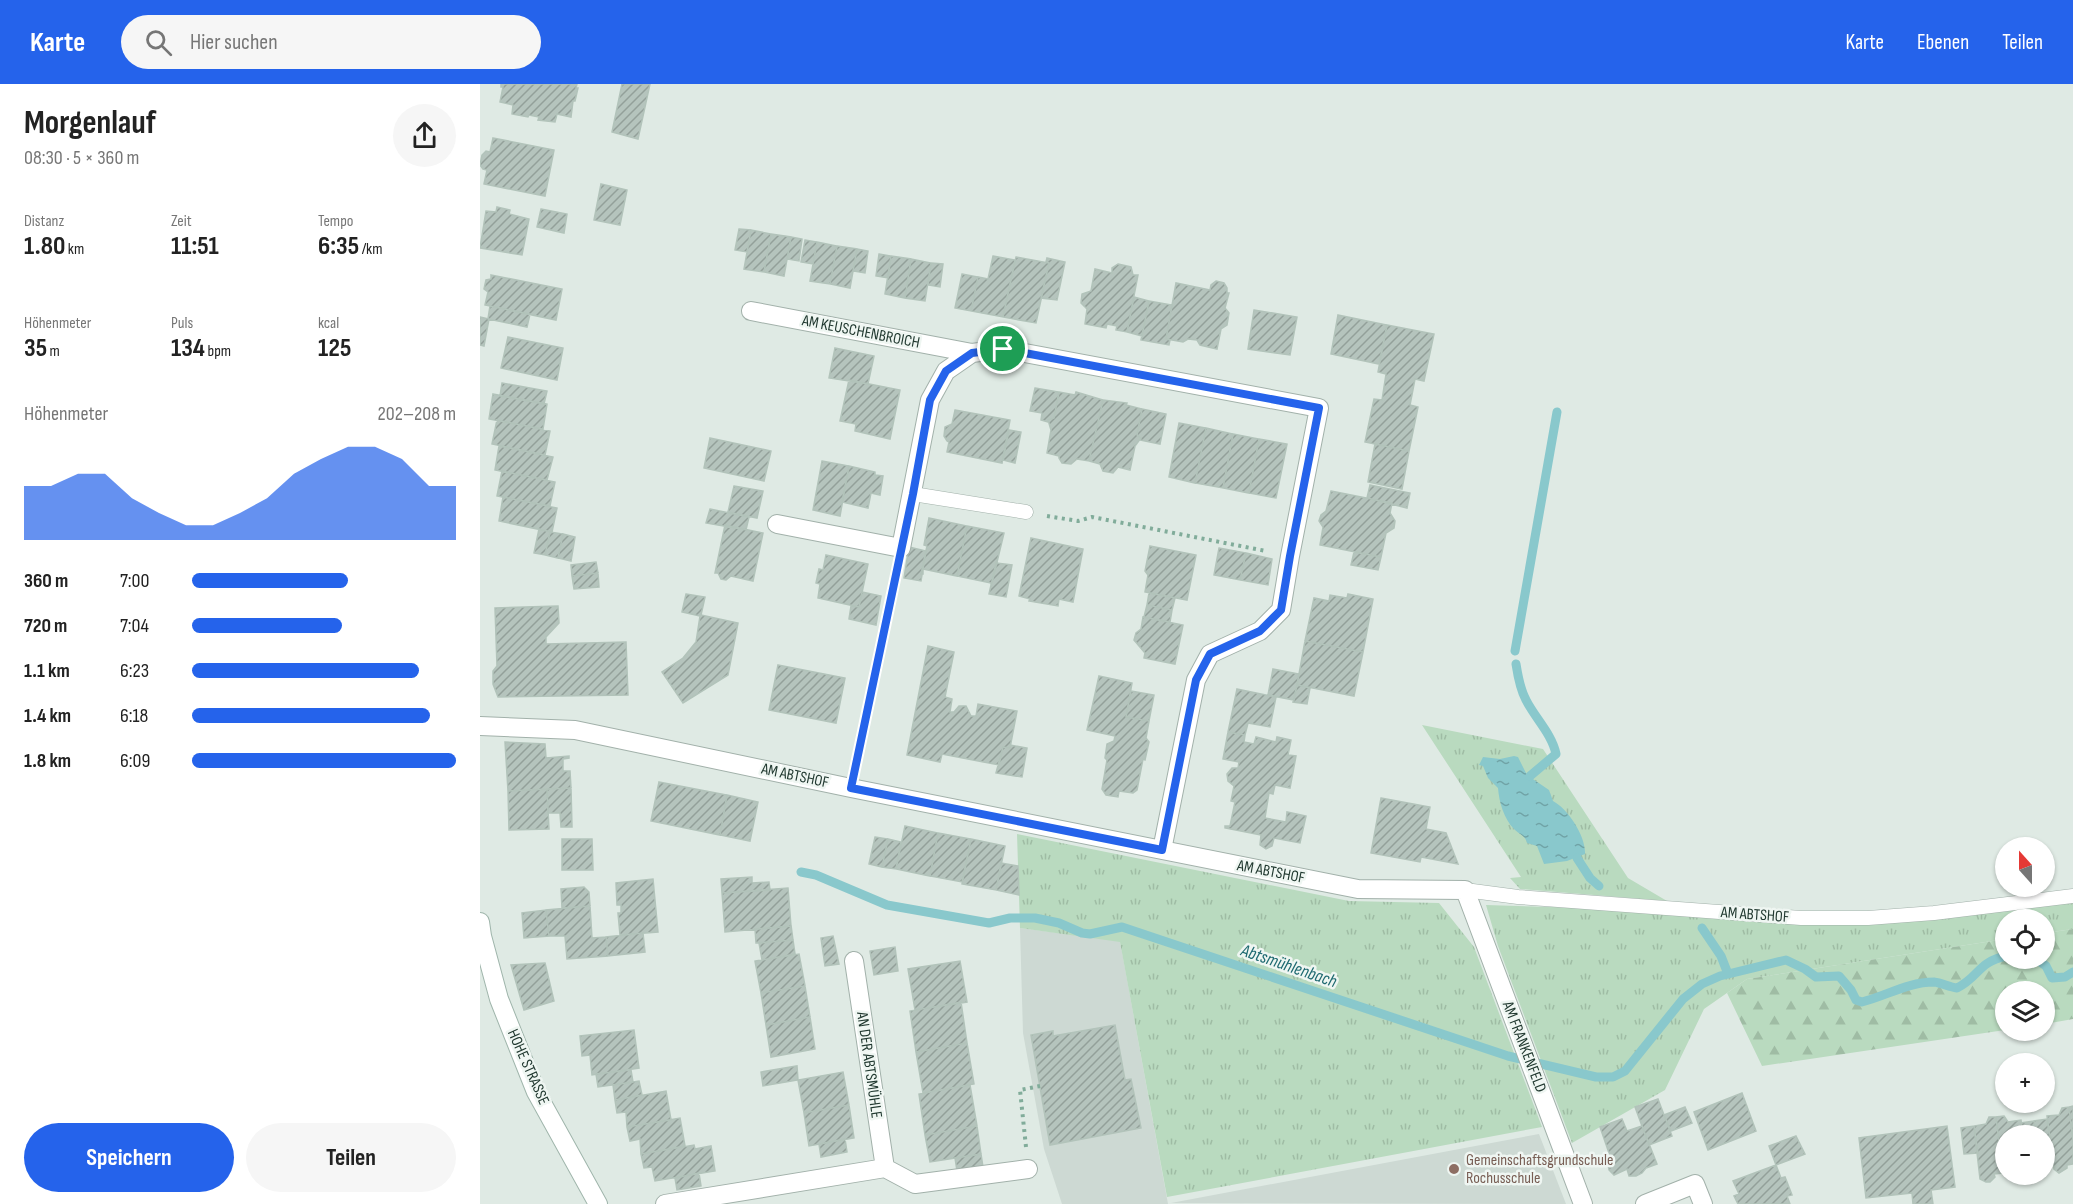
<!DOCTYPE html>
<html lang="de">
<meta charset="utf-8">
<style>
body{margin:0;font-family:"Sofia Sans Condensed",sans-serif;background:#f6f6f6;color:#222;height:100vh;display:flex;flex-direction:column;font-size:22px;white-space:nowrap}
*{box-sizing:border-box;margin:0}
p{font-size:20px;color:#767676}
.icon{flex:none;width:33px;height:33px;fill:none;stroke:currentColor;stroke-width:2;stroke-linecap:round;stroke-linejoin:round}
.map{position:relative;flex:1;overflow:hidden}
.panel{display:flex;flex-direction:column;background:#fff;width:480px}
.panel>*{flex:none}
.needle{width:39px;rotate:339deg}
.buttons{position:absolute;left:1515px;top:753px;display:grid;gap:12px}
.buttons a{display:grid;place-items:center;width:60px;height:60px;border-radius:50%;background:#fff;box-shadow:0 2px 4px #0004;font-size:30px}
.pin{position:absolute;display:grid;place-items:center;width:51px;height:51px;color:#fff;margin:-26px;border:3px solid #fff;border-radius:50%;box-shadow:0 2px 6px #0007}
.round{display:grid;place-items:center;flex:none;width:63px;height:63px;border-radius:32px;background:#f6f6f6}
.overview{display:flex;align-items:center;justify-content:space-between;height:102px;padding:0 24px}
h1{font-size:33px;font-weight:700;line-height:45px}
.figures{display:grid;grid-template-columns:repeat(3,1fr);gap:9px;height:102px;padding:6px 24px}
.figures div{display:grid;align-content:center}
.figures b{font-size:26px;font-weight:700}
.figures small{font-size:16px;font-weight:400}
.figures p{font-size:16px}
.chart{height:168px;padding:12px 24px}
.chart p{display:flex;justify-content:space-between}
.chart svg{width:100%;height:108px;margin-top:6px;fill:#2563eb;opacity:.7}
.action{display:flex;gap:12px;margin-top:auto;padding:12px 24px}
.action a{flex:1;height:69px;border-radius:36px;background:#2563eb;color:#fff;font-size:24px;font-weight:700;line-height:69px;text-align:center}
.action a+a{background:#f6f6f6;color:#222}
ul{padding:0 24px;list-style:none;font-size:20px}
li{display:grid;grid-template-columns:96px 72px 1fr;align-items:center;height:45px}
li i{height:15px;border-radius:8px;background:#2563eb}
header{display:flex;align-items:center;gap:36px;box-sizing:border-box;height:84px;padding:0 30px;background:#2563eb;color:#fff}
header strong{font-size:28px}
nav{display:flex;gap:33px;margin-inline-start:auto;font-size:21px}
.search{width:420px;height:54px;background:#f6f6f6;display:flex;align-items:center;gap:15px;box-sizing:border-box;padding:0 21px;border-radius:33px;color:#767676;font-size:22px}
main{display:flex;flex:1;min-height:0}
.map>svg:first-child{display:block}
.built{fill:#cdd9d3}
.grass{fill:url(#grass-tufts)}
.forest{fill:url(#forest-firs)}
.water{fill:url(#water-ripples)}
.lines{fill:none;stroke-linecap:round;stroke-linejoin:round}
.stream{stroke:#89c8cc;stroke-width:9}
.building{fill:url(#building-hatch);stroke:#b2c3ba;stroke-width:1.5}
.service-casing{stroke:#a2b1aa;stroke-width:15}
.minor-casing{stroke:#a2b1aa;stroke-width:20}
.secondary-casing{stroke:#9fb5ab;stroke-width:20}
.path{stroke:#81ac9a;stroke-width:4;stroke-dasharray:3 4.5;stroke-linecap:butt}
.service{stroke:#fff;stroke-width:14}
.minor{stroke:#fff;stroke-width:18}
.secondary{stroke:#fff;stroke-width:18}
.route-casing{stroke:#fff;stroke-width:12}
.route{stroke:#2563eb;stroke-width:8}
.education-dot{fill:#8d6e63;stroke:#eff6f2;stroke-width:2}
.labels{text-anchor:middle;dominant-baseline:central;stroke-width:5;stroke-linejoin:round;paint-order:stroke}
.street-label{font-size:16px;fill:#213930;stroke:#eff6f2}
.education-label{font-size:16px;fill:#785e54;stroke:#eff6f2;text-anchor:start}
.water-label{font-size:18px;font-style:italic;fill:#1f6a71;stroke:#eff6f2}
</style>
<header>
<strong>Karte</strong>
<div class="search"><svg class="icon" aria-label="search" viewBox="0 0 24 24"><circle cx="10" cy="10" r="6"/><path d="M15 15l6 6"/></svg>Hier suchen</div>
<nav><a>Karte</a><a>Ebenen</a><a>Teilen</a></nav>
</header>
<main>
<section class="panel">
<div class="overview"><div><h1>Morgenlauf</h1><p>08:30 · 5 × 360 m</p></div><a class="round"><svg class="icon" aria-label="share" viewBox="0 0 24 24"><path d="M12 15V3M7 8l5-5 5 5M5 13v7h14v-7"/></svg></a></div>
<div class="figures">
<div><p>Distanz</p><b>1.80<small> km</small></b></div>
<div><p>Zeit</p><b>11:51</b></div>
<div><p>Tempo</p><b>6:35<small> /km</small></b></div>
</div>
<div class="figures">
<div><p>Höhenmeter</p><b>35<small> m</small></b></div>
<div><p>Puls</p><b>134<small> bpm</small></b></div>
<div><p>kcal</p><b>125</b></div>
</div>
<div class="chart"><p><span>Höhenmeter</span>202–208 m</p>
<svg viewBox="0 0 160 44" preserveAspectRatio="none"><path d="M0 44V22L10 22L20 17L30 17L40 27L50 33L60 38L70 38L80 33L90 27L100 17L110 11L120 6L130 6L140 11L150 22L160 22V44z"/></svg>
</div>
<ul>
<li><b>360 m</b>7:00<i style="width:59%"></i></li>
<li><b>720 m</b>7:04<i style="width:57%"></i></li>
<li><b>1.1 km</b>6:23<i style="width:86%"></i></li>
<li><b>1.4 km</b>6:18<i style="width:90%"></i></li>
<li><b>1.8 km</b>6:09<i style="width:100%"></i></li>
</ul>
<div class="action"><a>Speichern</a><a>Teilen</a></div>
</section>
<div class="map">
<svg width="1593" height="1120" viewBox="0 0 1593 1120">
<defs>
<pattern id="grass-tufts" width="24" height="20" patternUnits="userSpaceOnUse" patternTransform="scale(1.5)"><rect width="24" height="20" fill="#b9dabf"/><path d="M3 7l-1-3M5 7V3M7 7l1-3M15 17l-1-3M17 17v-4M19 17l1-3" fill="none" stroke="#9fbca4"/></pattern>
<pattern id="forest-firs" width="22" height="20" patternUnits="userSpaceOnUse" patternTransform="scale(1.5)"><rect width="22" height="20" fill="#b9dabf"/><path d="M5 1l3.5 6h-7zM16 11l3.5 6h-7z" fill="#9fbca4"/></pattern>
<pattern id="water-ripples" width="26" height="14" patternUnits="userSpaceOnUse" patternTransform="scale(1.5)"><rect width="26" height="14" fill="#89c8cc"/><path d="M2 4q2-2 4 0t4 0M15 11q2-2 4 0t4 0" fill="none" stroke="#70a3a6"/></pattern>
<pattern id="building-hatch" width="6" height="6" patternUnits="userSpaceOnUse" patternTransform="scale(1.5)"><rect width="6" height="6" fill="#b5c4bd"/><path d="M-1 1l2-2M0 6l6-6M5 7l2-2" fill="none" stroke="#93a09a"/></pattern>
</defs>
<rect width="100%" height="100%" fill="#dfeae4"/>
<path class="built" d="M540,844l100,13 48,263h-106l-18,-55 -21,-116z
M1059,1050l27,70 -395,-1z"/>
<path class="grass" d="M942,641l121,24 85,129 39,23 -147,-12 -10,-11 11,-1z
M537,750l332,67 90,2 35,44 68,180 -375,70 -47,-255 -100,-14z
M1593,817v28l-28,4 -1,-13h-38l-1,19 -258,40 -43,30 -39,81 -93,53 -74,-197 -12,-41 134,4 180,13z"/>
<path class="forest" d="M1593,845v90l-28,5 -1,-32h-38l-1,38 -243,36 -35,-73 20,-14 258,-40 1,19h38l1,-25z"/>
<path class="water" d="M1034,672l4,1 9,18 22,15 4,11c15,8 33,35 32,53l-18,7 -23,3 -7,-18 -10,-3c-2,-8 -7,-8 -13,-14 -10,-10 -15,-27 -16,-41l-10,-10 -5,-12 -4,-1 4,-8 17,2z"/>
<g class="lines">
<path class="stream" d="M1035,567l42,-239
M1036,580c2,13 4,25 10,36 9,18 26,34 30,54l-26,22
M1097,774l13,20 9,8
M321,788l15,3 71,30 102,18 21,-5h25l24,5 23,10 8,1 32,-7 386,129 88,21h17l12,-6 58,-72 19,-15 18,-8 66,-16 19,9 11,8 23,-1 12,14 5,10 6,2c24,-6 46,-20 72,-20 8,1 15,5 23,6 22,-11 21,-26 49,-32
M1222,844l19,28 7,18
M1555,874l11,8 6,12 13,-1 8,-5"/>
</g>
<path class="building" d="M21,0h76l-1,4h2l-3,13h-2l-2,16 -14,-3 -2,8 -17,-2 1,-3 -10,-2 -1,2 -16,-3 1,-9 -13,-3 3,-15h-2z
M142,0h28l-12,55 -26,-7z
M13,54l61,12 -9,46 -61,-12 3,-14 -4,-1 -3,-4 2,-10 4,-4 4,1z
M121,100l26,6 -7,35 -26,-5z
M17,123l13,3 -1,4 20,5 -7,36 -42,-7 6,-37 10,1z
M61,125l26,5 -3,19 -27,-6z
M259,145l12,1 -4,22 -12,-2z
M271,146l20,4 -7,38 -20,-3z
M291,150l20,3 -7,39 -20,-4z
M311,153l11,2 -3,22 -12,-2z
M325,156l12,2 -4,22 -12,-2z
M337,158l20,4 -7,38 -20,-3z
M357,162l20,3 -7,39 -20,-4z
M377,165l11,2 -3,22 -12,-2z
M399,170l12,2 -3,22 -12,-2z
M411,172l20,3 -6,39 -20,-4z
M513,172l22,4 -12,57 -32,-6 7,-34 10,2z
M536,173l33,6 -13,60 -33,-6z
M567,174l18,4 -8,38 -16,-2 8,-35 -3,-1z
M431,175l20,4 -6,38 -20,-3z
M451,179l12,1 -3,23 -12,-2z
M638,180l13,3 2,8h5l-11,57 -11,-2 1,-4 -10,-2 -1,4 -21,-4 2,-15 -6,-6 1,-9 9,-3 4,-22 17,4v-5z
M482,190l16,3 -7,34 -16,-3z
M11,191l71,14 -6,31 -71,-15 3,-13 -4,-3 2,-9 5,-1z
M736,197l8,2 3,5v5h2l-4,15 4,5 -2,12 -6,4 -4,20 -17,-4 -3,-5 -9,-1 -5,3 -17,-3 10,-56 34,7 1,-5z
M654,213l15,4 -7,35 -15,-4z
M669,217l23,4 -6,34 4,1 -1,5 -28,-5z
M10,222l40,8 -3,13 -39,-8z
M774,226l43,7 -7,38 -42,-6z
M858,231l49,10 -8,39 -48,-10z
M0,233l9,2 -5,27 -4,-1z
M907,241l47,9 -10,47 -9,-2 -5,26 8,2 -9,44 -44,-9 9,-43 8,1 4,-26 -8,-2z
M28,253l55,11 -6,32 -56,-12z
M355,264l39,8 -6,28 -39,-6z
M369,296l51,10 -10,49 -35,-8 1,-7 -16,-3z
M22,299l45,8 -3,13 -44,-8z
M555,304l24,4 -5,26 -6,2v2l-7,-2 1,-7 -12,-2z
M579,308l16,3 1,-3 27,8 -14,61 -12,-2 -6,5 -9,-1 -3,-5v-2l-12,-3 4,-23 -3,-10 6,-2z
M13,310l54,10 -4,25 -54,-10z
M623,316l24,3 -1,2 16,4 -5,26 4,3 -6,8 -5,24 -12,-3 -5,6 -10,-2 -3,-7 -11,-3z
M662,325l24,5 -6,30 -20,-4 1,-2 -4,-3z
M475,326l55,10 -8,43 -55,-11 2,-10 -2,-1 -3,-5 1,-9 7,-3z
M17,336l53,11 -5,24 -53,-11z
M699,339l27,5 -11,55 -26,-6z
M726,344l27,6 -10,54 -28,-5z
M529,346l12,2 -6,31 -12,-3z
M753,350l26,5 -10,54 -26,-5z
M230,354l61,13 -7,30 -60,-13z
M779,355l28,5 -11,54 -27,-5z
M895,360l34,7 -7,38 -34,-7z
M19,362l54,11 -6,23 -52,-10z
M342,377l27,5 -9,50 -27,-6z
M369,382l26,6v3l8,1 -3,19 -9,-2 -3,15 -26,-6z
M22,387l53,11 -5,24 -53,-10z
M890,401l40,8 -3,15 -40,-10z
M254,402l29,5 -6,27 -29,-6z
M851,407l61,12 -2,10 5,8 -1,7 -8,5 -5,24 -61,-12 3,-18 -4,-6 2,-6 5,-4z
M23,413l54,11 -5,24 -53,-11z
M230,425l39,8 -3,13 -40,-7z
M449,434l38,8 -10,50 -34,-7v5h-2l6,-28 -3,-1z
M245,441l38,8 -10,48 -22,-5 -5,4 -5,-1 -3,-6h-3z
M487,442l37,7 -13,54v-4l-34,-7z
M59,445l11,3 -5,23 -11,-2z
M70,448l13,2 -5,24 -13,-3z
M83,450l12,3 -4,24 -13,-3z
M551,454l52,11 -10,53 -14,-3 -1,7 -29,-5 1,-2 -11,-3z
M670,462l46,9 -9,45 -42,-8 3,-17 -3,-4z
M429,463l17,4 -5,30 -17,-3z
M739,464l27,5 -6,27 -26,-5z
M874,468l27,5 -3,13 -27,-5z
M766,469l26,6 -4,26 -28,-5z
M346,471l42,9 -9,43 -41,-9 2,-14 -4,-1 3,-14 4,1z
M116,478l2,11 -26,3 -1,-11z
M516,479l16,2 -6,32 -17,-3z
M118,489l1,14 -25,2 -2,-13z
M382,508l19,4 -5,29 -27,-6 2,-13 8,1z
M669,509l26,5 -3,12 -25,-5z
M206,510l19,3 -4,18 37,8 -10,52 -45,28 -21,-31 21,-14 13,-16 4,-26 -18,-4z
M868,510l25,5 -10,53 -58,-11 9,-43 15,3 1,-6 17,3z
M667,521l25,5 -2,12 -26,-5z
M78,522l1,17 -13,14v7l80,-2 2,53 -130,2 -5,-13v-13l4,-5 -2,-58z
M663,533l40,8 -8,39 -31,-6 1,-5 -11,-13 2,-7 5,-4z
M825,557l58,11 -9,44 -57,-11z
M448,562l26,6 -9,45 7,2 -2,13h4l5,-6h7l5,10h5l2,-12 39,7 -7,37 -7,-1 -4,18 -57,-11 -2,8 -33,-7z
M298,581l67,13 -9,45 -67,-13z
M793,585l26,5 -5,26 -26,-5z
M619,592l33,7 -6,34 23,4 -3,17 3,4 -4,18 -2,-1 -6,31 -4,3 -14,-2 -1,6 -12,-2 -4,-6 5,-29 -2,-2 2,-14 7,-3 1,-5 -28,-6z
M817,601l13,3 -3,16 -14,-2z
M757,605l39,8 -6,30 -22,-4 -3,12 -17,-3z
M651,607l23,4 -5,26 -23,-4z
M748,648l17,3 -1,7 10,2 2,-7 20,5 1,-5 14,3 -3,15 8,1 -6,32 -15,-3 -2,9 -4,-1 -4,25 21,4 1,-10 19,4 -6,27 -26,-5 -2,8 -6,3 -6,-4 1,-10 -36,-7v-2h5l5,-24 -4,-1 3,-15 -6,-5 -1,-7 5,-6h6l1,-6 -16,-3z
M25,658l40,2 1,14 23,-2v2l-6,1v12h7l1,17 -63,3z
M530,661l17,3 -5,29 -26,-4 7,-26 7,1z
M179,698l68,13 -7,40 -69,-14z
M91,704l1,39h-11l-1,-14h-12l-1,-24z
M67,705l2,40 -40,1 -1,-39z
M247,711l31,7 -8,39 -30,-6z
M901,714l49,9 -4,22 20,4 12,31 -37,-7 -1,5 -49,-9z
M425,742l33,7 -8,43 -34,-7z
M458,749l33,6 -9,43 -32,-6z
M395,753l13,2 -6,28 -13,-3z
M82,755h30l1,31h-31z
M408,755l13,3 -5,27 -14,-2z
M491,755l34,7 -9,44 -34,-6z
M521,779l17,3 1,29 -23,-5z
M272,793v6l17,-1 1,8 -48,3 -1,-14z
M173,795l5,53 -38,3 -2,-22h3v-8h-4l-1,-22z
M104,803l5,5 1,14 -28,2 -1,-19z
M308,804l3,38 -66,6 -3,-39z
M110,822l2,32 14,-1 2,19 -41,3 -2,-23h-16l-3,-26z
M66,826l3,26 -25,2 -2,-25z
M311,841l2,15 -37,3 -1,-14 36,-3z
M163,849l2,19 -37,4 -2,-19z
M353,852l6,28 -14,2 -4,-28z
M313,856l2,14 -33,6 -3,-17z
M415,863l3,24 -24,4 -4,-24z
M319,870l6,32 -44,7 -6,-32z
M480,877l7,41 -52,8 -7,-41z
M65,879l9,38 -30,9 -13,-45z
M325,902l5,31 -44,8 -5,-32z
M481,918l6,41 -51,9 -6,-41z
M330,933l5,32 -44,8 -5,-32z
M635,941l10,55 6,-1 10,49 -91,17 -19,-110 22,-4v5z
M154,946l5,38 -47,7 -2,-20 -8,1 -2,-20z
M487,959l7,41 -51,9 -7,-41z
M317,982l1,14 -35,6 -2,-14z
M151,986l2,12 -35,5 -2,-13z
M363,988l6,33 -45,8 -6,-33z
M159,997l3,14 -27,5 -2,-15z
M490,1001l7,41 -52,9 -6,-41z
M186,1007l5,29 -44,7 -1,-15 -9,1 -2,-13z
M1262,1009l14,38 -48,19 -14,-38z
M1178,1015l14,37 -23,9 -14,-38z
M369,1021l5,33 -45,8 -5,-33z
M1593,1022v36l-4,-35z
M1205,1023l7,16 -21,8 -7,-16z
M1589,1023l4,35v22l-6,1v3l-8,5 -5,-4 -7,-53 12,-1 3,-7z
M1524,1032l4,6 13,-2 2,16h-17v37h-3l-7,-56z
M1509,1033h7l7,56 -9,1 1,3 -5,5h-4l-6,-3 -6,-53 12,-2z
M200,1034l5,28 -44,8 -1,-15 -10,2 -3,-14z
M1142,1035l5,12 15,-5 15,38 -11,4 -4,5 -6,3h-7l-2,-7 -13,6 -5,-5 -1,-7 -1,-6 3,-1 -10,-29z
M1567,1035l4,27 -7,1v-11h-8l-2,-15z
M1554,1037l2,15h-13l-2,-13z
M497,1042l4,28 -51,8 -5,-27z
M1467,1042l8,61 -24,3 2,14h-20l-1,-11 -46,5 -7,-60z
M1494,1042l4,27 -14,1 -3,-26z
M1316,1052l9,18 -29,11 -7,-19z
M365,1055l2,13 -26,5 -2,-13z
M214,1061l1,4 16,-3 4,25 -60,10 -3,-14 -8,1 -3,-14z
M501,1070l2,13 -26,4 -2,-13z
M1296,1081l5,13 4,-1 7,18 -5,1 3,8h-52l-4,-8 5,-2 -6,-13z
M219,1089l2,13 -24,4 -2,-12z"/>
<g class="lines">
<defs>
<path id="service" d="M433,410l113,18
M985,806l53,7 283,21h67l66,-5 139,-17"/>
<path id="minor" d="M271,227l221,42
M297,440l124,24 29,-148 16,-29 26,-18 31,-4 316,59 -29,148 -9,54 -21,21 -50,23 -14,26 -34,170
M0,642l95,4 276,58 507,101 107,1 118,314
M405,1084l30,16 113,-15
M185,1120l220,-36 -31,-207
M1165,1120l50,-20 8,20"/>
<path id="secondary" d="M0,838l2,14 17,63 37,93 62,112"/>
</defs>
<use href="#service" class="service-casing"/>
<use href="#minor" class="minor-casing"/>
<use href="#secondary" class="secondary-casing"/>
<path class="path" d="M567,432l31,5 14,-4 174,34
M376,680l41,-192
M546,1063l-6,-57 20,-4"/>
<use href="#service" class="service"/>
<use href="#minor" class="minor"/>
<use href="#secondary" class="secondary"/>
</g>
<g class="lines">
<defs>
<path id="route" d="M523,265l316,59 -29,148 -9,54 -21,21 -50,23 -14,26 -34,170 -311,-62 62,-294 17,-94 16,-29 26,-18z"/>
</defs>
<use href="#route" class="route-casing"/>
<use href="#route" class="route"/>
</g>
<circle class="education-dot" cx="974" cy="1085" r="6"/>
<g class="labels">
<g class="street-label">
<text transform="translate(381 248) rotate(11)">AM KEUSCHENBROICH</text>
<text transform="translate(315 692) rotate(12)">AM ABTSHOF</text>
<text transform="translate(791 788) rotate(11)">AM ABTSHOF</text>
<text transform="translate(1275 831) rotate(4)">AM ABTSHOF</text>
<text transform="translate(1044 963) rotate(69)">AM FRANKENFELD</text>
<text transform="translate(389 981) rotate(82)">AN DER ABTSMÜHLE</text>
<text transform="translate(48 983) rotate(66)">HOHE STRASSE</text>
</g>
<g class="education-label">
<text x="986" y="1076">Gemeinschaftsgrundschule<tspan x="986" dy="18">Rochusschule</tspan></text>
</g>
<g class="water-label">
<text transform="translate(809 882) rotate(19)">Abtsmühlenbach</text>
</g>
</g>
</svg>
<div class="buttons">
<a><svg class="needle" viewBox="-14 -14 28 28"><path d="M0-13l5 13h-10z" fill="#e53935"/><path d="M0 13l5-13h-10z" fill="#767676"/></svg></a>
<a><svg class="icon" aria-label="locate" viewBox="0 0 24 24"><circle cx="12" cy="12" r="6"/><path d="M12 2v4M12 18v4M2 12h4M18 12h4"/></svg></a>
<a><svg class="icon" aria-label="layers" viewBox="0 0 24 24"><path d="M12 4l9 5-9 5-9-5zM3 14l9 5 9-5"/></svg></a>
<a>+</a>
<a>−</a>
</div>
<div class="pin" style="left:523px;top:265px;background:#1e9e55"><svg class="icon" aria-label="arrive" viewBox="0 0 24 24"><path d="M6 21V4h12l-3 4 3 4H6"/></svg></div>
</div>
</main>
